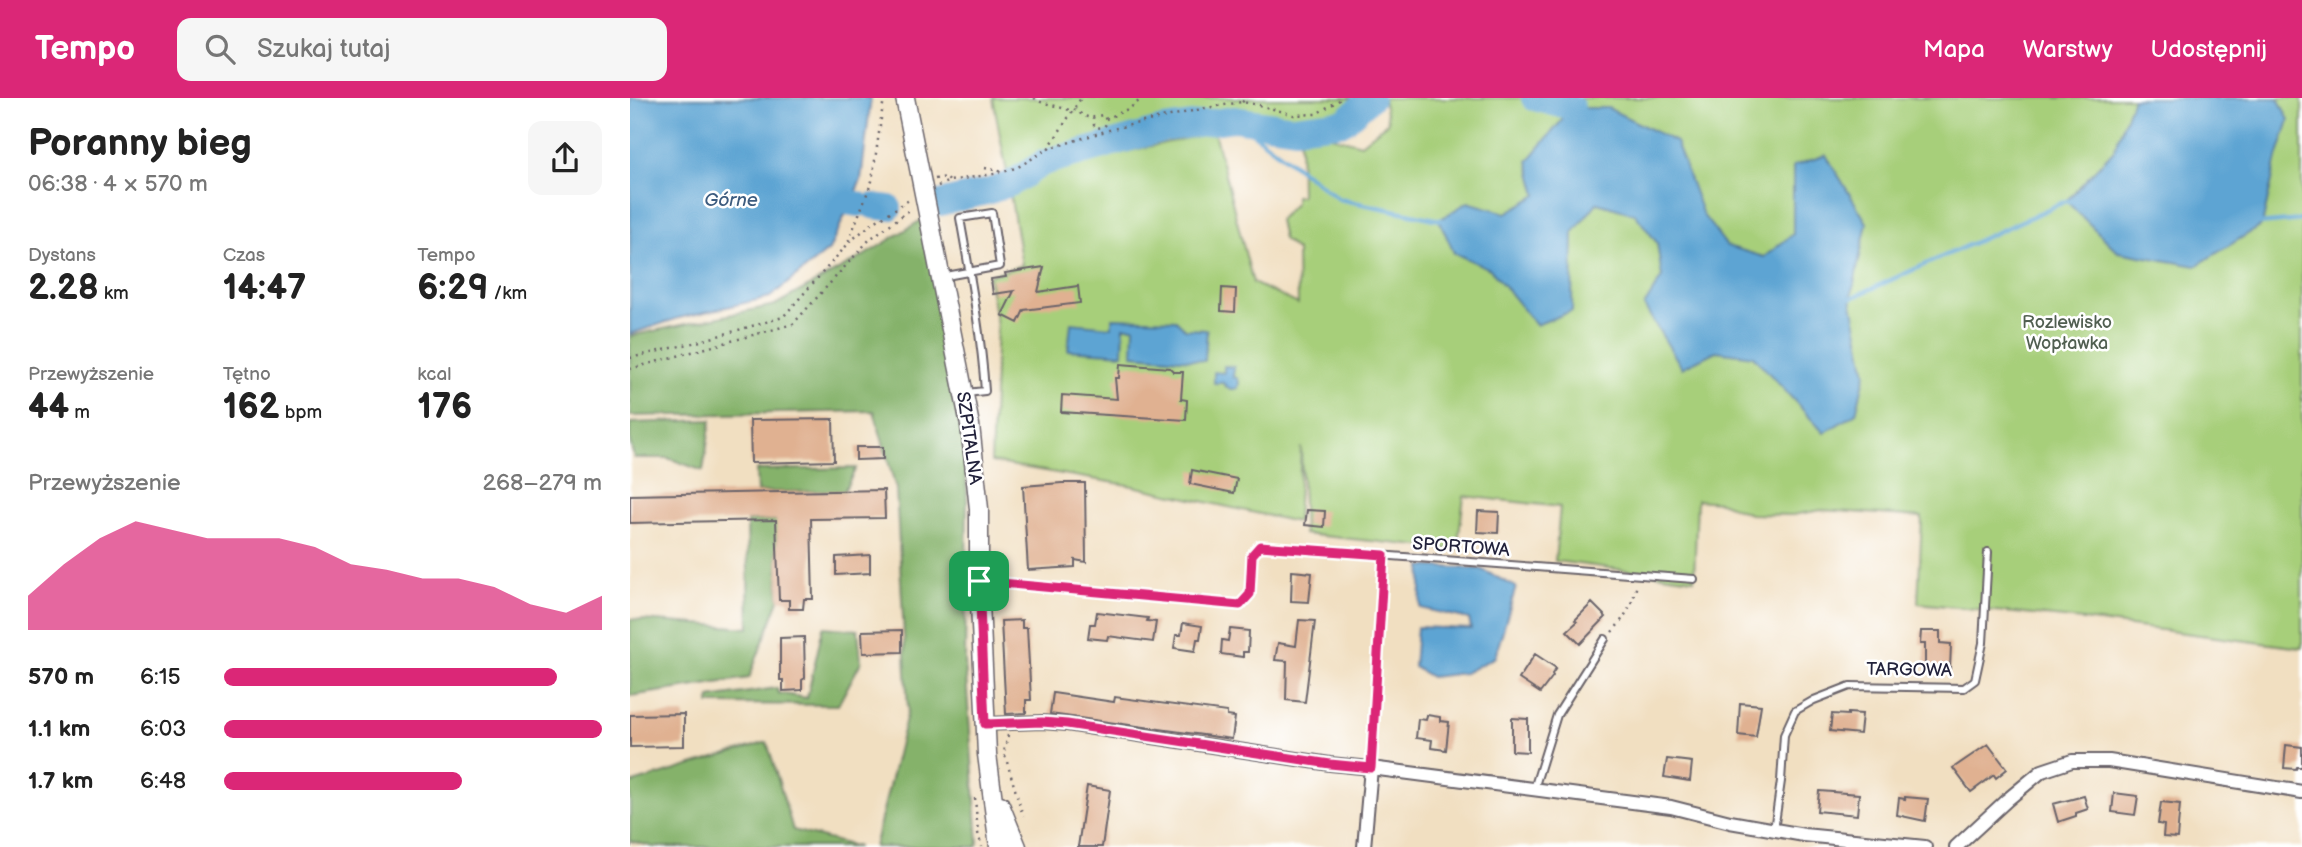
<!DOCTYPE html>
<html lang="pl">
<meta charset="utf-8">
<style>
body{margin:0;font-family:"Balsamiq Sans",sans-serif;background:#f6f6f6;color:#222;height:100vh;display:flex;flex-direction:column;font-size:26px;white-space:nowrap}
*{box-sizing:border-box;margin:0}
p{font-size:23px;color:#767676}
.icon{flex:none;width:38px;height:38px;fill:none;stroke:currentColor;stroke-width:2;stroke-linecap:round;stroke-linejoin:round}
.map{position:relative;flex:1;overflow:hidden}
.side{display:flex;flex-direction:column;background:#fff;width:630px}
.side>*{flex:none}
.pin{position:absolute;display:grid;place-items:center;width:60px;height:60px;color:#fff;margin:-30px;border-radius:14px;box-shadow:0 4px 10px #0006}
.round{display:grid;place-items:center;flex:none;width:74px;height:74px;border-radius:14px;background:#f6f6f6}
.overview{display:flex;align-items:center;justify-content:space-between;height:119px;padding:0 28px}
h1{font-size:38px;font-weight:800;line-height:52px}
.metrics{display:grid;grid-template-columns:repeat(3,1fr);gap:10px;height:119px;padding:7px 28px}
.metrics div{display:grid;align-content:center}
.metrics b{font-size:35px;font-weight:800}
.metrics small{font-size:19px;font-weight:400}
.metrics p{font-size:19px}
.chart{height:196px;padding:14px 28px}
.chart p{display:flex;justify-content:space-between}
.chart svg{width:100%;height:126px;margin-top:7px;fill:#db2777;opacity:.7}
ul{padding:0 28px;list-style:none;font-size:23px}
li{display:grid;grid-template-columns:112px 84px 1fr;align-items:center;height:52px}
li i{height:18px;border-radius:9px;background:#db2777}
header{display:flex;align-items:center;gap:42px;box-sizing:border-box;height:98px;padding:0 35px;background:#db2777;color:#fff}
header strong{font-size:33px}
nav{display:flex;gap:38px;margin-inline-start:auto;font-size:24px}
.search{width:490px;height:63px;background:#f6f6f6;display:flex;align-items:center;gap:18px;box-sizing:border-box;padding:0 24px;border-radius:14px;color:#767676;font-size:26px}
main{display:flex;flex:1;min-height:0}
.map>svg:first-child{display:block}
.green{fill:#a7cf7a;stroke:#64785a;stroke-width:2}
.forest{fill:#85b26a;stroke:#546a52;stroke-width:2}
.water{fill:#5da4d3;stroke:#406387;stroke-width:2}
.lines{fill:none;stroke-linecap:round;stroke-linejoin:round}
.stream{stroke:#5da4d3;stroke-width:4.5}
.river{stroke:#5da4d3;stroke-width:26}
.building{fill:#e0b191}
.lane-casing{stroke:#6a646a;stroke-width:10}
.street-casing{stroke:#6a646a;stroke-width:16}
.secondary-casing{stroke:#6a646a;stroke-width:21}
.path{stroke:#6a646a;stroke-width:2.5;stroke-dasharray:2 5;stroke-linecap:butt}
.lane{stroke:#fff;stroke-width:6}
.street{stroke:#fff;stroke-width:12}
.secondary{stroke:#fff;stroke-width:18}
.route-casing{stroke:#fff;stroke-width:14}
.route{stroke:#db2777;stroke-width:9}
.labels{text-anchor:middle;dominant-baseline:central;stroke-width:5;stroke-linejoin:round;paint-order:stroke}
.park-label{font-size:18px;fill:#515f51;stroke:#fff}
.street-label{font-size:18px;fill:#22223b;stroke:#fff}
.water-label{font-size:19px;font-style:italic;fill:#3d5c7f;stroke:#fff}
</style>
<header>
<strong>Tempo</strong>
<div class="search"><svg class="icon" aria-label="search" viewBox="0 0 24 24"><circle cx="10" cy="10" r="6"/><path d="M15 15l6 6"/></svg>Szukaj tutaj</div>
<nav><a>Mapa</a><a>Warstwy</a><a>Udostępnij</a></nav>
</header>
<main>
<section class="side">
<div class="overview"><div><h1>Poranny bieg</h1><p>06:38 · 4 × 570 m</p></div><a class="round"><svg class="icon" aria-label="share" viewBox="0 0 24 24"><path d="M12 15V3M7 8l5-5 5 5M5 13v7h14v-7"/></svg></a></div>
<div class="metrics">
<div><p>Dystans</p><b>2.28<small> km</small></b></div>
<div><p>Czas</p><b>14:47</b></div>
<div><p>Tempo</p><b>6:29<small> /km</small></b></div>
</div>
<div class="metrics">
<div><p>Przewyższenie</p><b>44<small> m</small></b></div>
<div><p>Tętno</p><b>162<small> bpm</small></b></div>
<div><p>kcal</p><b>176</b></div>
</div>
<div class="chart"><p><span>Przewyższenie</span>268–279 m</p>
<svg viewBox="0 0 160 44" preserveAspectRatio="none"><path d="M0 44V32L10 21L20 12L30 6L40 9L50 12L60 12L70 12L80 15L90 21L100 23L110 26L120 26L130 29L140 35L150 38L160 32V44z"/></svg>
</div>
<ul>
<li><b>570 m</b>6:15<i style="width:88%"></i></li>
<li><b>1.1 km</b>6:03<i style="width:100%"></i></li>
<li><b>1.7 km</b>6:48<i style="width:63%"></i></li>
</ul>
</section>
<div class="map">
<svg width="1672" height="749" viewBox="0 0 1672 749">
<rect width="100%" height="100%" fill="#fff"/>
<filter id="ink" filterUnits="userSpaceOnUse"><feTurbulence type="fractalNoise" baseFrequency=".0143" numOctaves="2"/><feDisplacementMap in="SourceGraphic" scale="14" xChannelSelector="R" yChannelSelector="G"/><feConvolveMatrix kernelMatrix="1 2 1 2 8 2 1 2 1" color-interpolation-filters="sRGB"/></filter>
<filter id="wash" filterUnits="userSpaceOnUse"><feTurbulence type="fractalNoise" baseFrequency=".00686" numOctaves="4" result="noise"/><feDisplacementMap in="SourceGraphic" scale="28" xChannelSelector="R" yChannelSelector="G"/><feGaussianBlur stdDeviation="1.57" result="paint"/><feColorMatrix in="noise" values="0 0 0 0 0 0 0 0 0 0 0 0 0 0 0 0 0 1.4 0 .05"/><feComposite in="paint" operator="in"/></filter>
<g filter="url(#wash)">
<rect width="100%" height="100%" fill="#f1dfc1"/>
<path class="green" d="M363,0h378l-27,24 -49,6 -61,-9 -72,10 -119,34 -31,20 -5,-10z
M753,0h919v550l-219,-28 -165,-17 4,-86 -100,-7 -30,5 -42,-1 -30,-12 -23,-2 -3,79 -139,-18 5,-54 -96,-11 -7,54 -153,-16 -3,-87 -4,75 -169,-37 -137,-23 6,-137 -9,-49 34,-11 -12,-72 39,-24 165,-37 39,151 45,21 -1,-53 -14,-12 -4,-19 16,-17v-7h6l-1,-68 61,16 27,-22z"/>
<path class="forest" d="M293,121l38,167 6,109 -2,167 13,181 -2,4h-102l34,-137 -12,-221 -22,-78 -244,5v-80l145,-31 85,-47z
M81,322l-8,51 -35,-13h-34l-4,-16v-19z
M226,370l-12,23 -87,1 -1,-22z
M149,422l-2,18 2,62 -30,78 -119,18v-77l119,9 -2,-107z
M193,529l35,3 3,32 -23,43 -129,-1 1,-6 67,-10 1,5 29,5z
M137,644l26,88 65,17h-204l-24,-6v-57z"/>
<path class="water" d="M0,0h241l-10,82 -32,70 -59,47 -91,21 -49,16z
M1503,0h145l11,22 -12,38 -15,67 -66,41 -78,-14 -52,-51 48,-51z
M942,10h36l68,34 27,73 24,31 37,11 29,-23v-68l33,-11 41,68 -16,75 15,75 -10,40 -32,20 -71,-77 -37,-5 -34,17 -38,-62 18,-29 -5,-34 -22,-29 -38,-11 -24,30 -1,78 -36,14 -46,-56 -36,-16 -15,-33 29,-18 38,11 31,-18 -9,-34z
M483,220l63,2 9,9 22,1 -2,31 -72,-6 1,-28h-10l-1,27 -55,-4 3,-27 40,4z
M594,268l10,1 -1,10 4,1 2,4 -1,6c-7,2 -11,1 -15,-5h-9v-11l10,1z
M792,468l59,3 35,18 -21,70 -30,16 -34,4 -17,-10 3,-40 54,2 -2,-10 -49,-11z"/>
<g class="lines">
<path class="stream" d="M604,21l105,80 106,22
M1628,126l44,-4
M1216,199l5,1 215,-97 6,1"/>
<path class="river" d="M904,0l38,10
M221,105l7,1
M310,105l50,-12 22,-8 31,-20 120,-34 71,-10 61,9 49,-6 27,-24
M243,108l16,2"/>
</g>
<g id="blocks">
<path class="building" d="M414,169l-6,25 40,-6 2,17 -56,7 -6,13 -16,-8 12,-24 -21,3 -2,-15 15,-2 -1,-4z
M592,190l14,1 -1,23 -14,-1z
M490,266l50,4 4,4h9l-2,27 6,1 -1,20 -125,-8 1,-17 55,4 -2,-21h4z
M203,321l1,42 -83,2 -1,-43z
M226,349h27v12l-27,1z
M562,372l45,9 -3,14 -44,-9z
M432,385h23l1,79 -11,-2v7l-47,3 -5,-84z
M254,392l1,28 -74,1 2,80h-9l-1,10h-14v-9h-10l-3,-80 -146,3v-28z
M677,412l18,1 -1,16 -19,-2z
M848,413l21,1 -1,21 -21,-1z
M240,457v18l-34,2v-18z
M662,473l20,2 -3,29 -18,-1z
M962,505l14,14 -26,27 -13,-13 10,-9 -2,-2z
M467,514l51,6 -1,3 9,1 -3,20 -45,-6 -1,4 -19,-2 2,-14h5z
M392,522v8h5l4,72h-5v13l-20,1 -5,-93z
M669,522l16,1 -10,81 -19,-2 1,-39 -12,-1 3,-17 18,3z
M553,525l19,3 -2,13h-3l-2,12 -21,-3 2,-13h5z
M600,531l19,2 -1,21h-5v5l-22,-3 1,-14 6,1z
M272,532v22l-39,1 -1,-22z
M1291,533h19v12l11,1 -1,25 -25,-1v-24h-5z
M174,539l1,41 -3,2v10l-19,1v-11h-3v-42z
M905,556l21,14 -4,6 1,2 -13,17 -21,-14z
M423,595l61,9 1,-5 112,15v4l8,1 -3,22 -182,-25z
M1110,605l21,2 -5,32 -18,-2z
M1218,615l14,1 -2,20 -30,-3 2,-17 16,1z
M54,616v32l-54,1v-32z
M797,617l13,2v4l9,1 -3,28 -15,-2 1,-8 -16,-2 2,-19 8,1z
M882,620l16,1v33l-16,-1z
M1358,646l19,25 -11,9 -2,-3 -23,17 -18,-24z
M1656,647l16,2v20h-5l-1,2 -12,-1z
M1037,661l25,3 -2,19 -26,-4z
M457,688l23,4 -8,57h-24z
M1189,693l40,3 -2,21 -40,-4z
M1484,695l24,3 -3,19 -23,-3z
M1454,698l4,13 -12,4v3l-18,6 -5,-18z
M1275,699l23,2 -3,22 -28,-6 2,-17 6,1z
M1531,704l19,2 -3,34 -14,-1 1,-12 -6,-1z"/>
</g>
</g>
<g filter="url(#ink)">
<use href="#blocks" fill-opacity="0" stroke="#6a646a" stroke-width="2"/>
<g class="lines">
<defs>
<path id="lane" d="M311,179l59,-11 -8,-53 -32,5c10,57 21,114 25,173l-19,2
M351,483l259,24 10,-11 2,-39 8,-9 434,33
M904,691l23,-74 48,-76
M1144,732l7,-49 3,-46 11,-24 19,-11 36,-14 114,2 11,-8 8,-37 5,-91"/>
<path id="street" d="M355,626l57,-2 25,2 263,40 41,4 -7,79
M741,670l300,39 59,15 74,13 121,12
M1326,749l51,-47 35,-29 30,-10h37l193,31"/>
<path id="secondary" d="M275,0l65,327 9,84v72l8,173 12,93
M370,707l17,42"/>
</defs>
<use href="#lane" class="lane-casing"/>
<use href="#street" class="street-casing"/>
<use href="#secondary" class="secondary-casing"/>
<path class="path" d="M404,0l7,4 32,9
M612,4l6,-4
M444,11l10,7 7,2 11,-3 3,2 1,7 -2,3 -8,1 -2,-3 -1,-7
M476,21l24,-11 13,-10
M418,51l64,-20 94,-21 36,-6 17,3 35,10 22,-1 27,-16
M355,70l18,4 15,-5 30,-18 33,-51
M305,81l11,-2 3,4
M308,88l11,-5 51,-8
M219,144l24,-19 36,-23
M0,260l67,-16 86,-25 64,-72 25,-64 12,-83
M0,271l163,-45 77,-85 41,-30
M982,534c13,-14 22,-30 25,-49
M378,637l-4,17 19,64
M742,656l11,-189
M345,700l3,35 4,14
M0,748l4,1"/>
<use href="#lane" class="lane"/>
<use href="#street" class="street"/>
<use href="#secondary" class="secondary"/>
</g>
</g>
<g class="lines" filter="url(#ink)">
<defs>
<path id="route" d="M630,448l124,9 -13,213 -41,-4 -263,-40 -25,-2 -57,2 -6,-143 261,24 10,-11 2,-39z"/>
</defs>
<use href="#route" class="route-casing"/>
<use href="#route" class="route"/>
</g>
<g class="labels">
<g class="park-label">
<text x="1437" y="224">Rozlewisko<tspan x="1437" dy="21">Wopławka</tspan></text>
</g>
<g class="street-label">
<text transform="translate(339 340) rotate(82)">SZPITALNA</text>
<text transform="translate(831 449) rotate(4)">SPORTOWA</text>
<text transform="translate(1279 572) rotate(1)">TARGOWA</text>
</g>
<g class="water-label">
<text x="101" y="102">Górne</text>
</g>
</g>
</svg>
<div class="pin" style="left:349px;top:483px;background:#1e9e55"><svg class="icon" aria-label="arrive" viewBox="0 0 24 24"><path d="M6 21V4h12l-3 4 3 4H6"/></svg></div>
</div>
</main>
